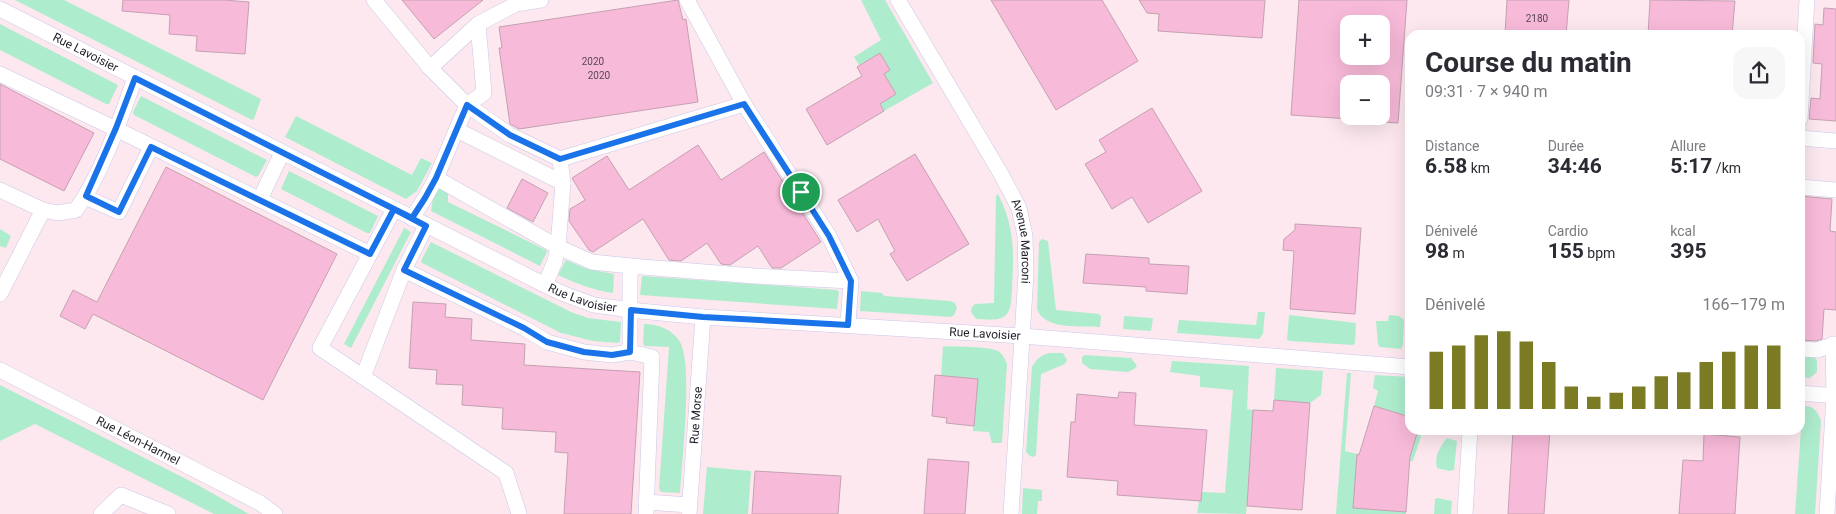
<!DOCTYPE html>
<html lang="fr">
<meta charset="utf-8">
<style>
body{margin:0;font-family:Roboto,sans-serif;background:#f7f7f7;color:#2b2b33;height:100vh;display:flex;flex-direction:column;font-size:19px;white-space:nowrap}
*{box-sizing:border-box;margin:0}
p{font-size:16px;color:#7c7c81}
.icon{flex:none;width:28px;height:28px;fill:none;stroke:currentColor;stroke-width:2;stroke-linecap:round;stroke-linejoin:round}
.map{position:relative;flex:1;overflow:hidden}
.side{position:absolute;left:1405px;top:30px;width:400px;height:405px;display:flex;flex-direction:column;background:#fff;border-radius:15px;box-shadow:0 5px 20px #0002}
.side>*{flex:none}
.controls{position:absolute;left:1340px;top:15px;display:grid;gap:10px}
.controls a{display:grid;place-items:center;width:50px;height:50px;border-radius:10px;background:#fff;box-shadow:0 5px 20px #0002;font-size:25px}
.pin{position:absolute;display:grid;place-items:center;width:42px;height:42px;color:#fff;margin:-21px;border:2px solid #fff;border-radius:50%;box-shadow:0 1px 5px #0007}
.round{display:grid;place-items:center;flex:none;width:52px;height:52px;border-radius:15px;background:#f7f7f7}
.headline{display:flex;align-items:center;justify-content:space-between;height:85px;padding:0 20px}
h1{font-size:28px;font-weight:700;line-height:38px}
.stats{display:grid;grid-template-columns:repeat(3,1fr);gap:8px;height:85px;padding:5px 20px}
.stats div{display:grid;align-content:center}
.stats b{font-size:21px;font-weight:700}
.stats small{font-size:14px;font-weight:400}
.stats p{font-size:14px}
.chart{height:140px;padding:10px 20px}
.chart p{display:flex;justify-content:space-between}
.chart svg{width:100%;height:90px;margin-top:5px;stroke:#7a7b23;stroke-width:6}
.map>svg:first-child{display:block}
.industrial{fill:#fce8ee;fill-rule:evenodd}
.green{fill:#adedcd}
.building{fill:#f8bad9;stroke:#c4a1b2;fill-rule:evenodd}
.lines{fill:none;stroke-linecap:round;stroke-linejoin:round}
.minor-casing{stroke:#cac7e9;stroke-width:16}
.minor{stroke:#fff;stroke-width:15}
.route-casing{stroke:#fff;stroke-width:10}
.route{stroke:#1a73e8;stroke-width:6}
.labels{text-anchor:middle;dominant-baseline:central;stroke-width:5;stroke-linejoin:round;paint-order:stroke}
.number-label{font-size:10px;fill:#564656}
.street-label{font-size:12px;fill:#201f2b;stroke:#fff}
</style>
<div class="map">
<svg width="1836" height="514" viewBox="0 0 1836 514">
<rect width="100%" height="100%" fill="#f7f7fe"/>
<path class="industrial" d="M0,0h1836v514h-1836zM1349,24h32v32h-32zM1410,35h390v395h-390zM1349,84h32v32h-32z"/>
<path class="green" d="M15,0h49l197,99 -7,20 -2,1z
M861,0h24l48,83 -49,28 -4,-7 16,-10 -12,-20 6,-4 -10,-17 -21,12 -5,-8 27,-17z
M0,24l118,61 -9,19h-3l-106,-54z
M141,96l126,64 -9,16 -2,1 -122,-62 -1,-3z
M296,116l116,59 9,-17 11,5 -15,28 -11,8 -121,-62z
M289,171l89,45 -8,17h-3l-86,-44z
M439,188l9,4v10l98,48 1,2 -7,14 -109,-55 2,-13z
M998,194c17,33 16,59 14,95 -1,9 0,20 -6,26 -7,7 -21,4 -30,4l-5,-7 1,-5 3,-3 19,-1 2,-107z
M404,228l7,4 -60,116 -7,-4z
M0,229l11,7 -5,12 -6,-2z
M1042,239l6,2 8,69 43,4 2,2 -1,11c-19,-1 -56,3 -63,-18l2,-67z
M431,242l140,70 17,6 33,4 -1,19 -2,2 -25,-2 -32,-8 -139,-70 -1,-2z
M566,260l21,9 27,5 -1,19c-20,-3 -36,-9 -55,-18z
M642,276l195,14 2,2 -2,17 -197,-14z
M861,291l21,2 2,3 66,5 5,2 2,5 -3,7 -3,2 -91,-6z
M1258,312h7l-2,22 -4,5 -82,-6 2,-13 77,5z
M1289,315l67,8 -1,20 -2,2 -63,-4 -3,-1z
M1389,315l10,1 5,4 -1,24 -2,5 -21,-2 -2,-3 -2,-23h12z
M1125,316l26,2 2,1 -2,12 -28,-2 1,-12z
M644,324c14,0 28,5 36,18 13,21 2,121 0,151l-19,-1 -2,-3 10,-142 -24,-1 -2,-2z
M943,346c12,1 45,0 55,5 5,3 7,8 9,13l-5,79h-10l-3,-11 -16,-1 4,-52 -36,-3z
M1051,353h12l4,7 -2,4 -24,10 -5,81 -3,2 -3,-1 -4,-4 6,-85c4,-8 10,-13 19,-14z
M1800,353l15,4 2,4v11l-7,6 -10,-1z
M1085,355l46,3 6,8 -3,3 -6,3 -38,-3 -8,-6v-6z
M1172,361l77,5 -2,43 6,1 -7,104 -49,-1 2,-12h2l1,-9 23,1 8,-103 -33,-3v-11l-30,-4z
M1276,368l47,3 -2,24 -11,8 -36,-3z
M1347,373h4l-6,78 12,3 -4,54 53,4v2h-70z
M1375,375l35,2v40l-36,-11 4,-15 -5,-3z
M0,385l196,99 53,30h-35l-179,-90 -35,17z
M1800,405c13,1 17,4 21,16l-6,93h-20l6,-85z
M1418,430h5l-10,31h-4z
M1447,438l10,3 -3,29 -5,1 -12,-3c-3,-12 3,-21 10,-30z
M707,467l44,4 -3,43h-45z
M1023,488l19,2v11h-4l-1,13h-15z
M1437,498l15,3 -1,13h-17l1,-15z"/>
<path class="building" d="M123,0h101l25,2 -4,52 -49,-3 1,-15 -28,-2 1,-19 -48,-4z
M402,0h81l-49,39z
M678,0l5,20 3,-1 12,83 -179,27 -9,-5 -11,-76h3l-3,-21z
M991,0h111l36,61 -82,49z
M1139,0h126l-3,38 -104,-7 1,-17 -12,-1z
M1299,0h108l-9,123 -17,-1v-38h-32v35l-58,-4zM1349,24h32v32h-32z
M1507,0h62l-3,35h-61z
M1650,0l85,1 -3,34h-84z
M1824,8l12,1v112l-27,-2 2,-21 9,1 2,-35 -9,-1 2,-39 8,1z
M880,53l10,17 -6,4 12,20 -16,10 4,7 -57,34 -21,-36 56,-33 -5,-9z
M0,84l94,49 -30,58 -64,-32z
M1152,108l50,83 -54,32 -16,-26 -20,12 -27,-45 21,-12 -7,-12z
M698,145l23,35 43,-28 57,90 -40,26h-9l-14,-22 -28,19 -9,-1 -14,-21 -26,18 -12,-1 -26,-41 -50,33 -4,-2 -20,-29 1,-12 15,-9 -13,-22 35,-22 22,34z
M915,154l54,90 -62,37 -17,-27 5,-3 -17,-32 -21,13 -19,-32z
M166,167l171,87 -74,146 -170,-86 -8,15 -25,-13 13,-26 24,12z
M522,179l26,14 -15,29 -26,-14z
M1800,196l32,3 -2,32 6,1v78l-12,-1 -2,30 -6,2 -16,-1z
M1295,224l66,4 -6,86 -65,-5 4,-58 -11,-1 1,-11 11,-9z
M1086,254l63,4v6l40,2 -2,28 -41,-3v-4l-63,-4z
M413,302l33,2 -1,13 27,2 -1,21 54,4 -1,21 116,7 -9,142h-67l4,-61 -13,-1 1,-20 -54,-3 1,-21 -41,-3 1,-20 -27,-1 1,-14 -28,-2z
M935,375l43,4 -4,47 -28,-3 1,-5 -15,-2z
M1119,392l17,1 -2,32 73,5 -6,71 -84,-6 1,-14 -51,-4 4,-55h4l2,-28 41,4z
M1274,400l36,3 -8,107 -55,-4 6,-96 20,1z
M1374,406l36,11v13h8l-8,27 -4,55 -53,-4 4,-54 2,1z
M1513,430h37l-6,84h-36z
M1704,434l36,3 -5,77h-56l4,-54 20,1z
M928,459l41,3 -4,52h-41z
M755,471l86,5 -3,38h-86z"/>
<g class="lines">
<defs>
<g id="minor">
<path d="M374,0l56,68 37,37 43,30 50,24 184,-55 -57,-104"/>
<path id="s1" d="M898,0l103,174 18,34 6,28 1,38 -15,240"/>
<path id="s2" d="M0,9l545,276 19,9 30,11 46,6 63,6 319,19 388,31"/>
<path d="M430,68l48,-44"/>
<path d="M0,74l116,55 254,125 24,-45"/>
<path d="M744,104l85,132 22,45"/>
<path d="M1800,119l7,-119"/>
<path d="M457,130l106,53"/>
<path d="M1800,138l36,3"/>
<path d="M560,159l3,24 -5,64 34,15 38,4v86l22,5 -6,157"/>
<path d="M436,178l122,69 -3,14 -10,24"/>
<path d="M1800,187l36,3"/>
<path d="M0,190l43,20 15,3 18,-3c27,-39 43,-87 59,-132"/>
<path d="M85,197l34,15 32,-65"/>
<path d="M260,199l22,-46"/>
<path d="M412,218l13,-20 11,-20 31,-73 17,-12 -6,-69 38,-20 25,-4"/>
<path d="M370,254l-50,94 186,125 13,41"/>
<path d="M630,266l124,10 97,5 -3,44"/>
<path d="M404,270l120,58 23,14 37,10 28,3 18,-3"/>
<path d="M0,294l43,-84"/>
<path d="M1800,349l17,1 19,-6"/>
<path id="s3" d="M0,370l260,133 15,11"/>
<path d="M363,377l41,-107 22,-44"/>
<path d="M1800,393l36,3"/>
<path d="M646,502l44,3"/>
<path d="M101,514l20,-19 47,19"/>
<path id="s4" d="M689,514l14,-197"/>
<path d="M1465,514l5,-84"/>
<path d="M1827,514l7,-118 -1,-52"/>
</g>
</defs>
<use href="#minor" class="minor-casing"/>
<use href="#minor" class="minor"/>
</g>
<g class="lines">
<defs>
<path id="route" d="M801,192l-57,-88 -184,55 -50,-24 -43,-30 -31,73 -11,20 -13,20 -18,-9 -24,45 -219,-107 -32,65 -33,-16 30,-68 19,-50 259,131 32,17 -22,44 120,58 23,14 37,10 28,3 18,-3 1,-42 72,7 145,8 3,-44 -22,-45 -28,-44"/>
</defs>
<use href="#route" class="route-casing"/>
<use href="#route" class="route"/>
</g>
<g class="labels">
<g class="number-label">
<text x="1537" y="18">2180</text>
<text x="593" y="61">2020</text>
<text x="599" y="75">2020</text>
</g>
<g class="street-label">
<text stroke="none"><textPath href="#s2" startOffset="96">Rue Lavoisier</textPath></text>
<text stroke="none"><textPath href="#s1" startOffset="274">Avenue Marconi</textPath></text>
<text stroke="none"><textPath href="#s2" startOffset="651">Rue Lavoisier</textPath></text>
<text stroke="none"><textPath href="#s2" startOffset="1056">Rue Lavoisier</textPath></text>
<text stroke="none"><textPath href="#s4" startOffset="99">Rue Morse</textPath></text>
<text stroke="none"><textPath href="#s3" startOffset="155">Rue Léon-Harmel</textPath></text>
</g>
</g>
</svg>
<div class="controls">
<a>+</a>
<a>−</a>
</div>
<div class="pin" style="left:801px;top:192px;background:#1e9e55"><svg class="icon" aria-label="arrive" viewBox="0 0 24 24"><path d="M6 21V4h12l-3 4 3 4H6"/></svg></div>
<section class="side">
<div class="headline"><div><h1>Course du matin</h1><p>09:31 · 7 × 940 m</p></div><a class="round"><svg class="icon" aria-label="share" viewBox="0 0 24 24"><path d="M12 15V3M7 8l5-5 5 5M5 13v7h14v-7"/></svg></a></div>
<div class="stats">
<div><p>Distance</p><b>6.58<small> km</small></b></div>
<div><p>Durée</p><b>34:46</b></div>
<div><p>Allure</p><b>5:17<small> /km</small></b></div>
</div>
<div class="stats">
<div><p>Dénivelé</p><b>98<small> m</small></b></div>
<div><p>Cardio</p><b>155<small> bpm</small></b></div>
<div><p>kcal</p><b>395</b></div>
</div>
<div class="chart"><p><span>Dénivelé</span>166–179 m</p>
<svg viewBox="0 0 160 44" preserveAspectRatio="none"><path d="M5 44V16M15 44V13M25 44V8M35 44V6M45 44V11M55 44V21M65 44V33M75 44V38M85 44V36M95 44V33M105 44V28M115 44V26M125 44V21M135 44V16M145 44V13M155 44V13"/></svg>
</div>
</section>
</div>
